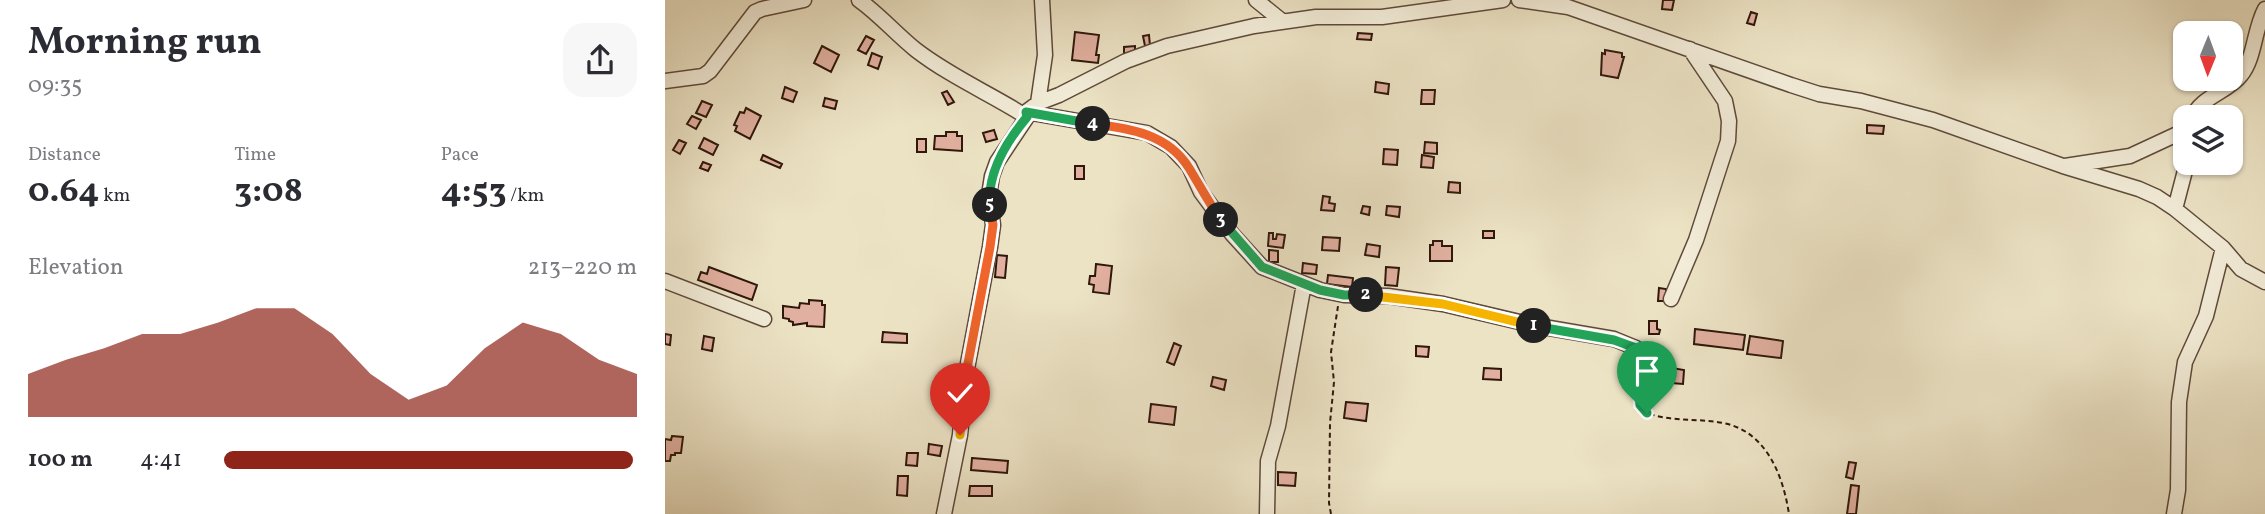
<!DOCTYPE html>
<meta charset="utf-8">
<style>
body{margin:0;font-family:Vollkorn,serif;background:#f7f7f7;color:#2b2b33;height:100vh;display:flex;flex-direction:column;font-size:26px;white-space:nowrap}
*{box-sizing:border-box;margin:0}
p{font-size:23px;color:#7c7c81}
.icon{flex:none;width:38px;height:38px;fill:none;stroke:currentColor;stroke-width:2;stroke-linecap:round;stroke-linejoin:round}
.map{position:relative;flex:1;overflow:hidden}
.drawer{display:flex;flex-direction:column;background:#fff;width:665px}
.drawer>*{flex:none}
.needle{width:46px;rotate:181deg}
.fabs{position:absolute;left:1508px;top:21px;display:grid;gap:14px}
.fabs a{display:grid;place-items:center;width:70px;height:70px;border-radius:14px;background:#fff;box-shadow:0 2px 5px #0004;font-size:35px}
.pin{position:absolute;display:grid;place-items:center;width:60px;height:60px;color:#fff;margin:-72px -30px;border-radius:50% 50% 50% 0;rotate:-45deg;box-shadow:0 0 7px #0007}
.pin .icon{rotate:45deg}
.km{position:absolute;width:35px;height:35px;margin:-18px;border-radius:50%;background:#222;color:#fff;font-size:19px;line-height:35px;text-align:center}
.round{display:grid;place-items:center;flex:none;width:74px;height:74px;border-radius:21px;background:#f7f7f7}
.headline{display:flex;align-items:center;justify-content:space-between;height:119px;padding:0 28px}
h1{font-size:38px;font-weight:700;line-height:52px}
.metrics{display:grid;grid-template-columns:repeat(3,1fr);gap:10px;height:119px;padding:7px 28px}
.metrics div{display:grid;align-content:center}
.metrics b{font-size:35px;font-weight:700}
.metrics small{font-size:19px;font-weight:400}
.metrics p{font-size:19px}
.chart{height:196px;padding:14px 28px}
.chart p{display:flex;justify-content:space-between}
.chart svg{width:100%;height:126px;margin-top:7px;fill:#8f2418;opacity:.7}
ul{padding:0 28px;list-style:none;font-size:23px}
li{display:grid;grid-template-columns:112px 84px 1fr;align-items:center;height:52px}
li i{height:18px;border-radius:9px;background:#8f2418}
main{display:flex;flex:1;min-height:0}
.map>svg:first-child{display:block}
.building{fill:#e1b0a0;stroke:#2f170b;stroke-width:2}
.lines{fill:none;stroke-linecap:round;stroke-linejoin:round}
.minor-casing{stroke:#5e4a3a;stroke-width:17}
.path{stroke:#2f170b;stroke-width:2;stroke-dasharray:5 3.5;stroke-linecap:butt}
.minor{stroke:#f3edd9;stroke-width:14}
.split-1-casing{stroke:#fff;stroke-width:14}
.split-2-casing{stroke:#fff;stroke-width:14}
.split-3-casing{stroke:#fff;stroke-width:14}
.split-4-casing{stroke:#fff;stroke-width:14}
.split-5-casing{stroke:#fff;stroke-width:14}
.split-6-casing{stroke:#fff;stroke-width:14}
.split-7-casing{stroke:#fff;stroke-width:14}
.split-1{stroke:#22a559;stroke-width:9}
.split-2{stroke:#f5b400;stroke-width:9}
.split-3{stroke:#22a559;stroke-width:9}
.split-4{stroke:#f0652b;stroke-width:9}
.split-5{stroke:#22a559;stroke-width:9}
.split-6{stroke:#f0652b;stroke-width:9}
.split-7{stroke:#f5b400;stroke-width:9}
</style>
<main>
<section class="drawer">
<div class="headline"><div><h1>Morning run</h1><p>09:35</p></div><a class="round"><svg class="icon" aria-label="share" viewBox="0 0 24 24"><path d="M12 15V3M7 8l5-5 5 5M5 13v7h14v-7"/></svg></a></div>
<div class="metrics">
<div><p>Distance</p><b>0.64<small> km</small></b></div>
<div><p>Time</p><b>3:08</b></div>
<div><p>Pace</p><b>4:53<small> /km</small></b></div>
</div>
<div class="chart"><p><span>Elevation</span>213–220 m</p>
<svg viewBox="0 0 160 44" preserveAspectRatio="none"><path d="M0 44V29L10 24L20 20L30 15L40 15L50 11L60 6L70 6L80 15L90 29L100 38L110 33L120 20L130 11L140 15L150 24L160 29V44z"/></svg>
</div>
<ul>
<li><b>100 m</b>4:41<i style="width:99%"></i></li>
</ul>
</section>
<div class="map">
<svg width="1600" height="514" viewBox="0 0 1600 514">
<rect width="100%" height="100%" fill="#ece3c5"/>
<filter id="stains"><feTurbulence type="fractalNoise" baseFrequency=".00286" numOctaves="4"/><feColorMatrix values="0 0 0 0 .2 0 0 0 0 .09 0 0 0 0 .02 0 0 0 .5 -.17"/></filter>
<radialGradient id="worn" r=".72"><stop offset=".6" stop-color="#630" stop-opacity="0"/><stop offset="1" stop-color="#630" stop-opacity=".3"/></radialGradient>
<path class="building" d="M998,0h11l-2,10 -10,-1z
M1086,12l6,2 -3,11 -7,-2z
M410,32l24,3 -3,20h3l-1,8 -26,-3z
M693,33l14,1 -1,6 -14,-1z
M484,35l1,11h-5l-2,-10z
M201,36l8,4 -8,14 -8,-4z
M157,46l17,9 -8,17 -17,-9z
M470,46v7l-11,1v-7z
M940,50l17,3v4h2l-6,21 -17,-3 1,-22 3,1z
M207,53l10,4 -4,12 -10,-4z
M711,82l13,2 -1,10 -13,-2z
M120,87l12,5 -4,10 -11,-4z
M757,90h13l-1,14h-13z
M282,91l7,11 -6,3 -6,-12z
M160,98l12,3 -2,8 -12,-3z
M37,101l10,4 -6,12 -10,-4z
M81,108l15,8 -11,23 -15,-8 2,-5 -3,-1 6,-13 4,1z
M27,116l9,4 -5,9 -9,-5z
M1202,125l17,1 -1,8 -16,-1z
M329,130l3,9 -11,3 -3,-9z
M281,132h11v4h5v15l-28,-2 1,-13h11z
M39,138l14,7 -5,10 -14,-7z
M252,139h9v13h-9z
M14,140l7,3 -6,11 -7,-4z
M760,142l12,1v11l-13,-1z
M719,149l14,1 -1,15 -14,-1z
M98,155l19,9 -2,4 -19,-8z
M757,155l12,2 -1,11 -12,-1z
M38,162l8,3 -3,6 -8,-3z
M410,166h9v13h-9z
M784,182l11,1v10l-12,-1z
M658,196l7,1 -1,6 6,1 -1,7 -13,-1z
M698,206l7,1 -1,8 -8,-2z
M722,206l13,1 -1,10 -13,-2z
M818,231h11v7h-11z
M604,233h4v6h3l1,-5 8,1 -2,13 -15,-2z
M658,237l17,1 -1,13 -17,-1z
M768,241h9v5h10v15h-22v-16h3z
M702,244l13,2 -1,11 -14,-2z
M604,250l9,1v11h-9z
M332,255l10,1 -2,22 -10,-1z
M638,263l14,2 -1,9 -14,-1z
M431,264l16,2 -3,28 -16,-2 1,-7 -5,-1 1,-8h5z
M44,267l48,18 -5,15 -54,-20 3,-8 6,2z
M721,267l13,1 -2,18 -12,-1z
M663,275l25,3 -1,9 -25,-3z
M994,288l7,1v12h-8z
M144,300l13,1v4h3l-1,22 -17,-1v-3l-14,2v-3l-4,-1v-2l-6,-1v-12l16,2 1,-5 9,1z
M984,321h8v8l3,1 -1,4h-10z
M1030,329l50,6 -2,15 -49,-6z
M218,332l24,2v9l-25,-1z
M0,334l6,1 -1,10 -5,-1z
M39,336l10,2 -2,13 -10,-2z
M1085,336l33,5 -2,17 -34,-4z
M509,343l7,3 -7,19 -7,-3z
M751,346l13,1 -1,10 -12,-1z
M995,366l24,4 -1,14 -24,-2z
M819,368l17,1v11l-18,-1z
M548,377l13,3 -2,10 -13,-4z
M681,402l22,2 -2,17 -22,-3z
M486,404l25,3 -2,18 -25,-3z
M7,436l11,1 -2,16h-6v2h-4l-1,6h-5v-22l6,1z
M264,444l13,2 -2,10 -12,-2z
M242,453h11l-1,13 -11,-1z
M307,458l36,3 -1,12 -36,-3z
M1184,462l7,1 -3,16 -7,-2z
M613,472l18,1 -1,13 -17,-1z
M233,476h10l-1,20 -10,-1z
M1186,485l8,1 -3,28h-9z
M305,486h22v10h-23z"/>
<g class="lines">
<defs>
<path id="minor" d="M194,0c21,15 37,34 57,50 35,27 75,44 111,67
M591,0l26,21
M854,0l49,7 223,78 28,9 42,7 72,19 130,46 76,23 18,8 18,12 48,39 18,21 24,13
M0,81l38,-5 7,-5 45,-59 7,-3 42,-9
M373,103l21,-8 67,-34 41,-15 87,-20 62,-9h66l121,-17
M361,112l121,21 24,14 18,19 12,26 31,42 30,33 58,23 24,5 44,1 55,8 89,21 82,14 22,9
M1528,117c7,-20 35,-25 48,-42 14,-17 13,-46 24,-66
M1400,166l65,-10 56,-26
M1510,209l12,-46
M0,281l99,38
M1006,299l25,-59 32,-99 1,-20 -4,-20 -35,-52
M279,514l16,-79 6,-61 24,-127 3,-22 -4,-30 3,-19 5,-14 30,-45 -1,-5 12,-9 7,-48 -3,-55
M602,514l1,-53 10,-35 26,-142
M1509,514l4,-24 1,-88 6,-40 21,-46 17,-68"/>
</defs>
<use href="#minor" class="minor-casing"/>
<path class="path" d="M973,359l2,46 7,8c24,9 50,5 76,10 43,8 60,52 66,91
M666,514l-2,-11 1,-80 4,-41 -3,-30 7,-46"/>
<use href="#minor" class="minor"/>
</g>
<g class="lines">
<defs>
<path id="split-1" d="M869,326l80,14 22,8 4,57 7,8"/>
<path id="split-2" d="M701,295l77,9 91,22"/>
<path id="split-3" d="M556,220l41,47 58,23 24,5h22"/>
<path id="split-4" d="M428,124c36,4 75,10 96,44 11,18 20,35 32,52"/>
<path id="split-5" d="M325,205c-3,-32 17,-64 37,-88l-1,-5 67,12"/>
<path id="split-6" d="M301,374l24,-127 3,-22 -3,-20"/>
<path id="split-7" d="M295,435l6,-61"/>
</defs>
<use href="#split-1" class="split-1-casing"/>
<use href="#split-2" class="split-2-casing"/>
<use href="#split-3" class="split-3-casing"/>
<use href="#split-4" class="split-4-casing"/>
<use href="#split-5" class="split-5-casing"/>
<use href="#split-6" class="split-6-casing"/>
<use href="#split-7" class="split-7-casing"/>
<use href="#split-1" class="split-1"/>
<use href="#split-2" class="split-2"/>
<use href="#split-3" class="split-3"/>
<use href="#split-4" class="split-4"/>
<use href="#split-5" class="split-5"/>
<use href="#split-6" class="split-6"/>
<use href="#split-7" class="split-7"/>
</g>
<rect width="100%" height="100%" filter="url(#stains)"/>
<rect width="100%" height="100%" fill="url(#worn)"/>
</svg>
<div class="fabs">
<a><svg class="needle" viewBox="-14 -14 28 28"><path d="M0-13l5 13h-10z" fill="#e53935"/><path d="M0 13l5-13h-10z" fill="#7c7c81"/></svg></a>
<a><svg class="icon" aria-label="layers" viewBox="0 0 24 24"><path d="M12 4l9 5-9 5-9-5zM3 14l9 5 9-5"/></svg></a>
</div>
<div class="pin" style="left:982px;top:413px;background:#1e9e55"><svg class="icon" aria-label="arrive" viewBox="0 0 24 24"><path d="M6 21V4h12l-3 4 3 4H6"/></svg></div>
<div class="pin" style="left:295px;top:435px;background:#d93025"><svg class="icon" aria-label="check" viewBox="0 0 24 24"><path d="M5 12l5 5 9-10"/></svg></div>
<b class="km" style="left:869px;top:326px">1</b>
<b class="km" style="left:701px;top:295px">2</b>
<b class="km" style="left:556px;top:220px">3</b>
<b class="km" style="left:428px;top:124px">4</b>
<b class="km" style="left:325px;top:205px">5</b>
</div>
</main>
